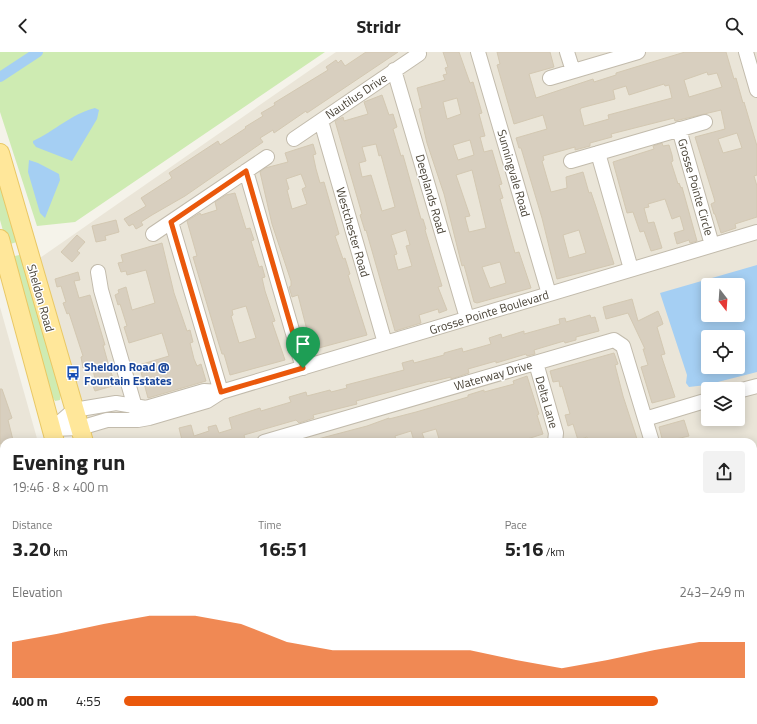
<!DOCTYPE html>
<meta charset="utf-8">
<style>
body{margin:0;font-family:"Titillium Web",sans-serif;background:#f2f2f2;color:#222;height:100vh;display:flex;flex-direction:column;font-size:15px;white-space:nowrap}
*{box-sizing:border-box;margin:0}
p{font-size:13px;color:#767676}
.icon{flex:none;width:22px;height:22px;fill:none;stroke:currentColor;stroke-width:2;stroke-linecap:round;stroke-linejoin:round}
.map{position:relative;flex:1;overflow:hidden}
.drawer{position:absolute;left:0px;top:386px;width:757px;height:286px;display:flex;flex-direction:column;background:#fff;border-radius:12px 12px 0 0;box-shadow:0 2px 10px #0003}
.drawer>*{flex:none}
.needle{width:26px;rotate:163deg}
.buttons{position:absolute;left:701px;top:226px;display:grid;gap:8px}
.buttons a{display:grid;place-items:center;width:44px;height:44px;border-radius:4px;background:#fff;box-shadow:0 2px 10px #0003;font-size:20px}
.pin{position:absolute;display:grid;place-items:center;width:34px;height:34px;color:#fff;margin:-41px -17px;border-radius:50% 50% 50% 0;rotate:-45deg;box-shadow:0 0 4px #0007}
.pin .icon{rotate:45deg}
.round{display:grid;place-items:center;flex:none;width:42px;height:42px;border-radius:4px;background:#f2f2f2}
.overview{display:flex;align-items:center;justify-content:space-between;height:68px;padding:0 12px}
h1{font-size:22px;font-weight:700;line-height:30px}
.metrics{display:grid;grid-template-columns:repeat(3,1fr);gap:6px;height:68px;padding:4px 12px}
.metrics div{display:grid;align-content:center}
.metrics b{font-size:20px;font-weight:700}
.metrics small{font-size:11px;font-weight:400}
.metrics p{font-size:11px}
.chart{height:112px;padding:8px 12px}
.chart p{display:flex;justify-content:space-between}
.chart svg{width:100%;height:72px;margin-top:4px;fill:#ea580c;opacity:.7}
ul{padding:0 12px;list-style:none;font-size:13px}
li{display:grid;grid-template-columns:64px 48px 1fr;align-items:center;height:30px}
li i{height:10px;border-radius:5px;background:#ea580c}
header{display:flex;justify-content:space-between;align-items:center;height:52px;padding:0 12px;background:#fff;font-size:18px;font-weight:700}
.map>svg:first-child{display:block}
.residential{fill:#eae5d8;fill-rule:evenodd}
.green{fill:#ceebb2}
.water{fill:#a5cff3;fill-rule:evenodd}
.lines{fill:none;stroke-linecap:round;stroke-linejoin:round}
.canal{stroke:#a5cff3;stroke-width:10}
.building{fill:#d8cfbf;stroke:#d3c8b2;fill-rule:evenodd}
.minor-casing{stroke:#c2bbac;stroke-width:16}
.major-casing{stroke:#e9c865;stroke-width:20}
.minor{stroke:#fff;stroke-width:14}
.major{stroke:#ffe79a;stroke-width:18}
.route-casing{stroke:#fff;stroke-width:8}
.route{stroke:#ea580c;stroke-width:5}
.labels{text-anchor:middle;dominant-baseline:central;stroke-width:3;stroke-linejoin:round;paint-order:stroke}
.street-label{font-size:12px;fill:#4a4438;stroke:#fff}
.transit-label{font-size:12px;font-weight:bold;fill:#164399;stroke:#fff;text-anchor:start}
</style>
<header><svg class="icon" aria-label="back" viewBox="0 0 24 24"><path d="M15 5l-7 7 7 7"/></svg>Stridr<svg class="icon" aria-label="search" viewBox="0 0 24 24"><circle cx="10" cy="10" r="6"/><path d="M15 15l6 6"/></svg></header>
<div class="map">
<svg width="757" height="672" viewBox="0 0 757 672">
<rect width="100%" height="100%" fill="#f5f3ea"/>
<path class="residential" d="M336,0h421v672h-582l-1,-4h579v-278h-662l-54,-182zM708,233h30v30h-30zM708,285h30v30h-30zM708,337h30v30h-30z
M0,255l38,135h-34v78l-4,-13z
M0,489l4,13v166h49l1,4h-54z
M63,668h53l1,4h-53z"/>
<path class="green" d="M0,0h325l-250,170 -38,4 -37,-114z
M0,124l20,65 -13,4 -7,-25z
M24,202l37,139 -1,7 -5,1 -4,-6 -41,-138z"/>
<path class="water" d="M95,56l4,2 -2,9 -25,42 -36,-14 -3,-4v-2c22,-10 38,-27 62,-33z
M29,108l9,3 21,11 1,6 -15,38 -5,-5 -12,-41z
M757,213v107l-51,13 -17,2 -3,-4 1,-8 -27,-82zM708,233h30v30h-30zM708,285h30v30h-30z
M309,668h58l1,4h-64z"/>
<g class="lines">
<path class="canal" d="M0,25l38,-25"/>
</g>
<path class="building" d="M366,0h32l-91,61 -1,-2 -32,22 -1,-3 -13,8 3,4 -78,54 -33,19 -11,7 2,3 -7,4 -3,-5 -4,2 -5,-7 22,-13 -5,-8 31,-20 -3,-5 49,-32 2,4 26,-17 -1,-1 18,-11 -2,-3 14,-8 -1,-2 54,-33 -2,-3 10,-7 2,3 3,-3 4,6z
M443,0h16l11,31 3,-1 9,31 -3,1 6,22 -5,1 4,15 8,-2 10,34 -3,1 4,13 -3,1 6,22 9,32 4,-1 12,36 -54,15 -3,-1 -10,-37 -2,1 -18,-72 -17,-51 -8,-34 3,-1 -5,-20 28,-8 -2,-5 4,-1 -2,-6 3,-1zM457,46l4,16 -14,5 -4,-17zM470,88l4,15 -16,5 -5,-15zM472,118l14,58 -17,4 -4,-15 5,-1 -14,-41zM500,210l6,21 -16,5 -8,-21z
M497,0h53l4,15 -25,7 7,24 57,-19 1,3 22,-7v-2l69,-21h41l8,27 2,-1 7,25 1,-1 13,44v29l-3,1 3,10v31l-22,7 1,4 -15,5 -6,-19h-1l-3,-10 4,-2 -1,-4 -19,-61 30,-8 -4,-19 -46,11 -1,-3 -63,16 1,3 -22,6v3l-15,4v-3l-32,9 1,4 -2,1 9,31 16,-4 -1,-11 17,-5 6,21 2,-1 5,15 18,57 -57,15 -15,-61 -21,-70h-2l-3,-10 31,-9 -4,-14 -29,9 -17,-59 3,-1zM707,20l1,3 9,-2 5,14 -33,10 -5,-17zM664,32l1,2 4,-1 3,13 -64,17 1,4 -25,7 -4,-16 1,-2 34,-9 -2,-9 13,-4 3,9zM737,81l5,15 -19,5 -5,-14zM579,178l7,23 -17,5 -6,-23z
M382,43l7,20 4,-1 4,13 -4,2 8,27 2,-1 18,64h2l3,10 -1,1 17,56 -4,1 9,23 -8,3 -1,-4 -19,6 2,8 -26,8 -29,-101 -1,1 -5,-16 2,-1 -27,-93 8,-4 1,4 24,-7 -4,-12zM376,92l3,12 2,-1 14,52 -13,4 -11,-36 -9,2 -3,-14 7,-2 -4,-14zM406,178l4,15 -4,1 6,20 -14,4 -4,-15 3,-1 -6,-19z
M662,91l1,3 6,-1 3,10 1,6 -2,1 7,22 1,-1 2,5 1,-1 15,54 -7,2 -1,-3 -12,4 -3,-11 10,-3 -4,-14 -8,3 -7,-20 -17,5 1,3 -5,1 4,15 6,-1 8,26 -11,3 -7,-20 -4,1 -7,-20 -6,1 -14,-51 41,-13 -1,-3z
M313,92l3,10 -3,1 3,14 4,14 4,-1 15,52 -4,2 8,23 2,-1 5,16 -2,1 19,60 -52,14 -6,-20 -2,1 -9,-35 -6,2 -3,-10 2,-1v-5l-19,-57 -12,-52 5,-4 23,-6 -3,-9zM301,122l5,13 -4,2 5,15 -15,5 -5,-19 2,-1 -3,-10z
M235,141l11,36 4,-1 4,12 -3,1 8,26 3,-1 3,11 -3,1 3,13 10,30 -3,1 13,38 -55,15 -6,-21h-2l-4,-13 -25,-84 4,-1 -10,-35 13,-8 1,2 16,-5 -2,-8 11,-7zM246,254l10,32 -17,5 -8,-27 2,-1 -1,-5z
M116,168l3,12 -14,4 1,4 -10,2 -4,-16z
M77,183l8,7 -8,9 3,2 -8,9 -11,-10z
M162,191l12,50 13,38 3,-1 3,12 -3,1 4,16 3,7 4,-2 5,17 -58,17 -9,-33 30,-9 -7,-23 -33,10 -5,-16 3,-1 -7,-22 -2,1 -3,-10 4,-2 -1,-3 8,-3 6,23 23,-7 -9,-33 -19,5 -1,-4 -5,1 -3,-9 5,-1 -2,-7z
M78,220l2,8 -6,1 5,17 11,-3 15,50h-2l7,25 6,15 -21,6 -4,-10 4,-2 -3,-14 -9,3 -2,-11 2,-1 -14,-43 -2,1 -4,-11 3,-1 -5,-16 -4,1 -2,-8z
M632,247l6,22 20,-10 3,7 2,6 -6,3 8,27 -4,1 14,42 -23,6 -11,-36 7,-2 -5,-16h2l-17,-36 -22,6 -3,-12z
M590,263l1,3 4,-1 4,14 -23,6v3l-11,3 -1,-2 -30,9 1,4 -8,2 -1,-2 -30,9v-2l-28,8 1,4 -18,6v-2l-21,5v-1l-74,20 1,3 -44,11 1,3 -15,5 -3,-3 -52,15 1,4 -10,3h-55l2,-2 -3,-12 12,-3 3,11 15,-5 -1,-4 8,-2 3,8 13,-4 -3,-11 31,-10 1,3 30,-9 -2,-5 17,-5 1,4 23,-6 1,2 16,-4 -1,-3 58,-15 -2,-7 11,-3 1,3 30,-8v-2l18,-5 1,4 28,-8 -2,-6 12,-4 1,4 22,-7v3l36,-10 -1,-5 6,-1 1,4z
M614,301l4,11 -3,1 8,31 15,46h-50l-1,-5 -9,3 -5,-16 -5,2 -3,-11 5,-1 -8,-28 -2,1 -1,-6 -6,1 -3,-11z
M527,324l12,38 -2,1 6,19 -19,6 1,2h-85l-4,-13 -14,4 2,5 -10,3 -3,-10 -16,5 1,4 -6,2h-75l-1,-2 53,-14 22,-8v1l27,-7 52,-15v-2l16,-5v2l30,-8 -1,-3z
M0,337h2l10,29 -4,2 5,20 -13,4z
M684,368l5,16 -26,6 -4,-15z"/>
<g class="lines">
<defs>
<path id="minor" d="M478,0l71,242
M567,0l6,19
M746,0l11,38
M394,18l73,248
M550,26l88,-26
M321,69l64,222
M679,77l33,116
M294,87l125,-85
M598,101l33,116
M571,109l134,-39
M246,119l57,197
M171,170l50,170
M153,182l114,-77
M98,220l3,18 36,124
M536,311l20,70 -1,9
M738,339l19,-5
M645,367l63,-19
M52,377l28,-1 27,-8h31l11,-2 58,-17 14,-9 536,-160
M52,377l22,-19 42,-7 30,5 58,-17 17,1
M264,390l350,-102 9,6 29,96
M0,472l4,13
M753,483l4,-2
M757,565l-3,7 3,10
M58,668l1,4
M551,668l1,4
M662,668l1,4
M239,672l9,-4
M271,672l6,-4
M444,672v-4"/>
<path id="major" d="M0,101l84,289
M0,187l55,203
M134,668l1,4
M163,668l1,4"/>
</defs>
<use href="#minor" class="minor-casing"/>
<use href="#major" class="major-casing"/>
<use href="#minor" class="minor"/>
<use href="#major" class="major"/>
</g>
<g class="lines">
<defs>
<path id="route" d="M246,119l57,197 -82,24 -50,-170z"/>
</defs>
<use href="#route" class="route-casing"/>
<use href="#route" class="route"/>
</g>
<defs>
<symbol id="bus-bare" viewBox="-9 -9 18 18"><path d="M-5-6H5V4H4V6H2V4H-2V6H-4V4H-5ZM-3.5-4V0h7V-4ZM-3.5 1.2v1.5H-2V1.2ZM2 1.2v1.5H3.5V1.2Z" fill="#1a4fb4" stroke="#fff" stroke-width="2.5" paint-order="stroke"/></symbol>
</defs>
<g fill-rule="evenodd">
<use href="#bus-bare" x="63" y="311" width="20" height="20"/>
</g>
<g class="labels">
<g class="street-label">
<text transform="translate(356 44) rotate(-34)">Nautilus Drive</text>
<text transform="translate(514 121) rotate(74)">Sunningvale Road</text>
<text transform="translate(696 135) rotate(74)">Grosse Pointe Circle</text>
<text transform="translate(431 142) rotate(74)">Deeplands Road</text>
<text transform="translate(353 180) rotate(74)">Westchester Road</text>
<text transform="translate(41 246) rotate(74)">Sheldon Road</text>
<text transform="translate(489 260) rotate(-17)">Grosse Pointe Boulevard</text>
<text transform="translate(493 323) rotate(-16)">Waterway Drive</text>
<text transform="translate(547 350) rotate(74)">Delta Lane</text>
</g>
<g class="transit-label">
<text x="84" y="314">Sheldon Road @<tspan x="84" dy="14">Fountain Estates</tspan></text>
</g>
</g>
</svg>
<div class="buttons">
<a><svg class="needle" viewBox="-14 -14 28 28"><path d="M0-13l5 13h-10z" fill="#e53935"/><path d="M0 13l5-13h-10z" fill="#767676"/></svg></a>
<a><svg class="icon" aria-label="locate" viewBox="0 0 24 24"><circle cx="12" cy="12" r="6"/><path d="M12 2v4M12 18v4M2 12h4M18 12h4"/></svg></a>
<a><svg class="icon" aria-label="layers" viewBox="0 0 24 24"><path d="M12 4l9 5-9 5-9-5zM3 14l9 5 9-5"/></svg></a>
</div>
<div class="pin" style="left:303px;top:316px;background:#1e9e55"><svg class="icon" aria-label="arrive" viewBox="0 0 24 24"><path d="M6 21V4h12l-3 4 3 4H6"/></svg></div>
<section class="drawer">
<div class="overview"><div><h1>Evening run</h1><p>19:46 · 8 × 400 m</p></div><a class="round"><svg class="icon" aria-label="share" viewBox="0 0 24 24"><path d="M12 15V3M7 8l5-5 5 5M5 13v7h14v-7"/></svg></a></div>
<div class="metrics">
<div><p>Distance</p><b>3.20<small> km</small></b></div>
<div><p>Time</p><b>16:51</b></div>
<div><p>Pace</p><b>5:16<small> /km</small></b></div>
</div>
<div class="chart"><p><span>Elevation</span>243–249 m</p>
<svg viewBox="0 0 160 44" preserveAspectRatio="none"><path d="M0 44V22L10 17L20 11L30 6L40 6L50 11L60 22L70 27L80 27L90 27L100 27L110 33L120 38L130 33L140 27L150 22L160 22V44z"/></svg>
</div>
<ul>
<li><b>400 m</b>4:55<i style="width:86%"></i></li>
</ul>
</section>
</div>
